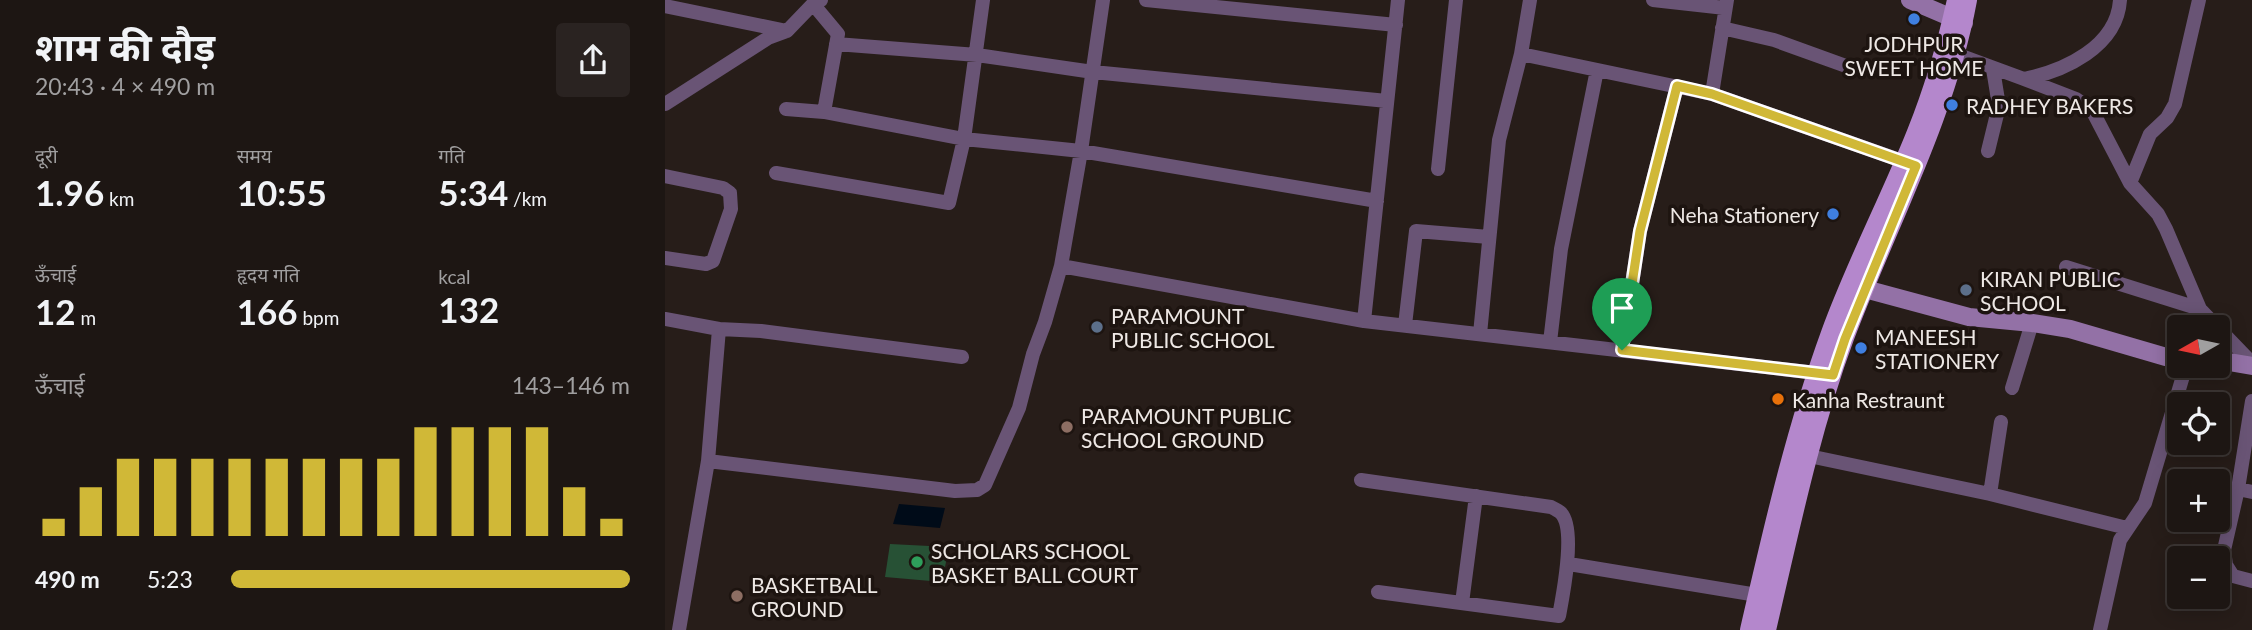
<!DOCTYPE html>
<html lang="hi">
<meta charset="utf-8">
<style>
body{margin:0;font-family:Lato,"Noto Sans Devanagari",sans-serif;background:#2a2321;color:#f1f3f6;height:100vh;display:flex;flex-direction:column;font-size:26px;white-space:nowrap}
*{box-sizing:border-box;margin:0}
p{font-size:23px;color:#a09fa0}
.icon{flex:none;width:38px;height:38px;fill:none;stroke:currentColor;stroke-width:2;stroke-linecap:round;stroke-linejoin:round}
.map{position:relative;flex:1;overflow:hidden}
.details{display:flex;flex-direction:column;background:#1d1613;width:665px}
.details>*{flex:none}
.needle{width:46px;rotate:261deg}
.fabs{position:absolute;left:1502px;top:315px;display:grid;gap:14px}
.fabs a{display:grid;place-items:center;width:63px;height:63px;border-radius:7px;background:#1d1613;box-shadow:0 4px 18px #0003,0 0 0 2px #3b3533;font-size:35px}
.pin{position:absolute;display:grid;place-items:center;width:60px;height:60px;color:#fff;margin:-72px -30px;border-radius:50% 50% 50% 0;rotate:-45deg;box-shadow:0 0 7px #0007}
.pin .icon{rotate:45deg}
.round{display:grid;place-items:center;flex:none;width:74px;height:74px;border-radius:7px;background:#2a2321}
.overview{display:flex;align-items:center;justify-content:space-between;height:119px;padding:0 35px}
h1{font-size:38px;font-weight:700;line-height:52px}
.metrics{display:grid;grid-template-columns:repeat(3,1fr);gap:10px;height:119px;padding:7px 35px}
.metrics div{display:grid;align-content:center}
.metrics b{font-size:35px;font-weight:700}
.metrics small{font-size:19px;font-weight:400}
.metrics p{font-size:19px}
.chart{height:196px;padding:14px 35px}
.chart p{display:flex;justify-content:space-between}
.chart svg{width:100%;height:126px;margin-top:7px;stroke:#d0b837;stroke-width:6}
ul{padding:0 35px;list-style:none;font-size:23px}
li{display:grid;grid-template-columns:112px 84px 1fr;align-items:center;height:52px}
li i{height:18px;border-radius:9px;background:#d0b837}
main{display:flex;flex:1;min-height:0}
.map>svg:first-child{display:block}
.pitch{fill:#275135}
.water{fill:#000b18}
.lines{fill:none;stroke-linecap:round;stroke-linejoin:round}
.street{stroke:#695475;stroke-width:14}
.secondary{stroke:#9371a6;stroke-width:18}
.primary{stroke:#b487cc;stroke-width:18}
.route-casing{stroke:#fff;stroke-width:14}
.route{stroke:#d0b837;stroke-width:9}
.shop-dot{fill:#3f7fe0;stroke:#1d1410;stroke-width:2.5}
.service-dot{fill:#5c6f8a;stroke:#1d1410;stroke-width:2.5}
.food-dot{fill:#e8710a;stroke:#1d1410;stroke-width:2.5}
.education-dot{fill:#8d6e63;stroke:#1d1410;stroke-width:2.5}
.leisure-dot{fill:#2e9e5b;stroke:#1d1410;stroke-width:2.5}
.labels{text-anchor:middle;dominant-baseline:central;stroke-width:7;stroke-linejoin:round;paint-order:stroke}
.poi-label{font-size:21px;fill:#eee8e5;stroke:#1d1410;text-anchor:start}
</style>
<main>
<section class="details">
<div class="overview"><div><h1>शाम की दौड़</h1><p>20:43 · 4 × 490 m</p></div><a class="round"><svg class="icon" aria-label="share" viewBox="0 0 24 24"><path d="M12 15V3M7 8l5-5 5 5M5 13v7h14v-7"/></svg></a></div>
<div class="metrics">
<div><p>दूरी</p><b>1.96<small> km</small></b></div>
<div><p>समय</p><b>10:55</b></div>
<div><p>गति</p><b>5:34<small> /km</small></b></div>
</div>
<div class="metrics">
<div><p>ऊँचाई</p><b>12<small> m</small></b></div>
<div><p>हृदय गति</p><b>166<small> bpm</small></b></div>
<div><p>kcal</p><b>132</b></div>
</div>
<div class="chart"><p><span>ऊँचाई</span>143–146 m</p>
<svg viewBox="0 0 160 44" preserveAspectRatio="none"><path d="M5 44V38M15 44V27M25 44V17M35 44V17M45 44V17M55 44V17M65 44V17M75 44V17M85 44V17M95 44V17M105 44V6M115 44V6M125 44V6M135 44V6M145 44V27M155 44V38"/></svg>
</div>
<ul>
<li><b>490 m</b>5:23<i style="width:100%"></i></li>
</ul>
</section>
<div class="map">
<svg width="1587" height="630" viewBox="0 0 1587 630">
<rect width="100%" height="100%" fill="#271d19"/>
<path class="pitch" d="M225,544l59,3 -7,35 -57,-5z"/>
<path class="water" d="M234,504l46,4 -5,20 -47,-4z"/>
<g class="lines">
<path class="street" d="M481,0l250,25
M988,0l72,8
M148,4l25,30 -14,78
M0,6l122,25
M1057,28l52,12 72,26
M171,44l141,11 116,17 294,29
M1283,51l76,28c40,-8 93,-32 96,-79
M856,54l191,40 199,70
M1359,79l52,20 16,11 38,73 28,31 8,15 34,80 52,54
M1047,94l15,-94
M0,104l103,-66 19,-7 26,-27 8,-4
M121,109l38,3 140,27 117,12 296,50
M1323,151l11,-45 -6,-37
M773,169l18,-169
M111,173l173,30 15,-64 19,-139
M0,176l58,12 7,5 1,16 -18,52 -7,3 -41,-6
M1465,183l20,-49 17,-16 8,-14 24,-104
M396,266l303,55 461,53
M1401,267l134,42
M0,319l54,10 -11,132 -29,169
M699,321l34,-321
M740,325l11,-94 73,6
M54,329l42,2 201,26
M815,334l19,-194 22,-86 9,-54
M885,342l11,-93 36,-179
M957,350l18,-119 37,-145
M1347,388l20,-65
M1587,401l-14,88 -14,61 2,15 7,11 19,5
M1144,456l181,38 137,34
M43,461l247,30 22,-1 8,-5 34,-77 14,-54 12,-32 16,-56 20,-115 22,-151
M696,480l190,27c2,1 8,4 10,6 15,16 2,82 -2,103l-181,-24
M1573,489l14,3
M1325,494l11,-72
M904,564l188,31
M797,603l14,-107
M1435,630l20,-90 25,-37 41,-137"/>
<path class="secondary" d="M1245,0l54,23
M1189,283l11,6 104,28 63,6 38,6 96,28h13
M1552,360l35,6"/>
<path class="primary" d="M1084,630c23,-100 46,-201 81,-297 25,-69 59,-133 86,-201 17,-42 30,-87 40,-132
M1102,630c23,-98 43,-197 78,-292 42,-112 101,-219 123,-338"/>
</g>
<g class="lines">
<defs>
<path id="route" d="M1012,86l35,8 204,72 -71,173 -12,36 -211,-25 18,-119z"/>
</defs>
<use href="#route" class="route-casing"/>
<use href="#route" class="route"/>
</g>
<g class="shop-dot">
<circle cx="1249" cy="19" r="7"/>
<circle cx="1287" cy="105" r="7"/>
<circle cx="1168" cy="214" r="7"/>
<circle cx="1196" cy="348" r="7"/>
</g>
<g class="service-dot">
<circle cx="1301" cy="290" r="7"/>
<circle cx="432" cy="327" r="7"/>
</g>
<circle class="food-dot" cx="1113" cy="399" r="7"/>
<g class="education-dot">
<circle cx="402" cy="427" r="7"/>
<circle cx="72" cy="596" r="7"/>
</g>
<circle class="leisure-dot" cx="252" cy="562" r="7"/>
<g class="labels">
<g class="poi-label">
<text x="1249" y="43" text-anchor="middle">JODHPUR<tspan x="1249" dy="24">SWEET HOME</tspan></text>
<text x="1301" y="105">RADHEY BAKERS</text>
<text x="1154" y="214" text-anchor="end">Neha Stationery</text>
<text x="1315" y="278">KIRAN PUBLIC<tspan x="1315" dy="24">SCHOOL</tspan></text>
<text x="446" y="315">PARAMOUNT<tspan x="446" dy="24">PUBLIC SCHOOL</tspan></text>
<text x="1210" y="336">MANEESH<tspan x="1210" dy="24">STATIONERY</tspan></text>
<text x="1127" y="399">Kanha Restraunt</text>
<text x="416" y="415">PARAMOUNT PUBLIC<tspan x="416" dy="24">SCHOOL GROUND</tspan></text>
<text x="266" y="550">SCHOLARS SCHOOL<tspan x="266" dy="24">BASKET BALL COURT</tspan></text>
<text x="86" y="584">BASKETBALL<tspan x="86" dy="24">GROUND</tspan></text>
</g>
</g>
</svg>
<div class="fabs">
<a><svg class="needle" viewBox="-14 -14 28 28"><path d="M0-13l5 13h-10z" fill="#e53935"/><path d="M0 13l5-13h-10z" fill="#a09fa0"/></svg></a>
<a><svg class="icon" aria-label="locate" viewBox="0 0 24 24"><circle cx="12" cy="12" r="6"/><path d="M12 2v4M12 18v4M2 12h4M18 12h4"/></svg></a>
<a>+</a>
<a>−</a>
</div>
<div class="pin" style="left:957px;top:350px;background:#1e9e55"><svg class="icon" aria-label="arrive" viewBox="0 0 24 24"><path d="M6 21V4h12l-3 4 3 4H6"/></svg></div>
</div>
</main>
